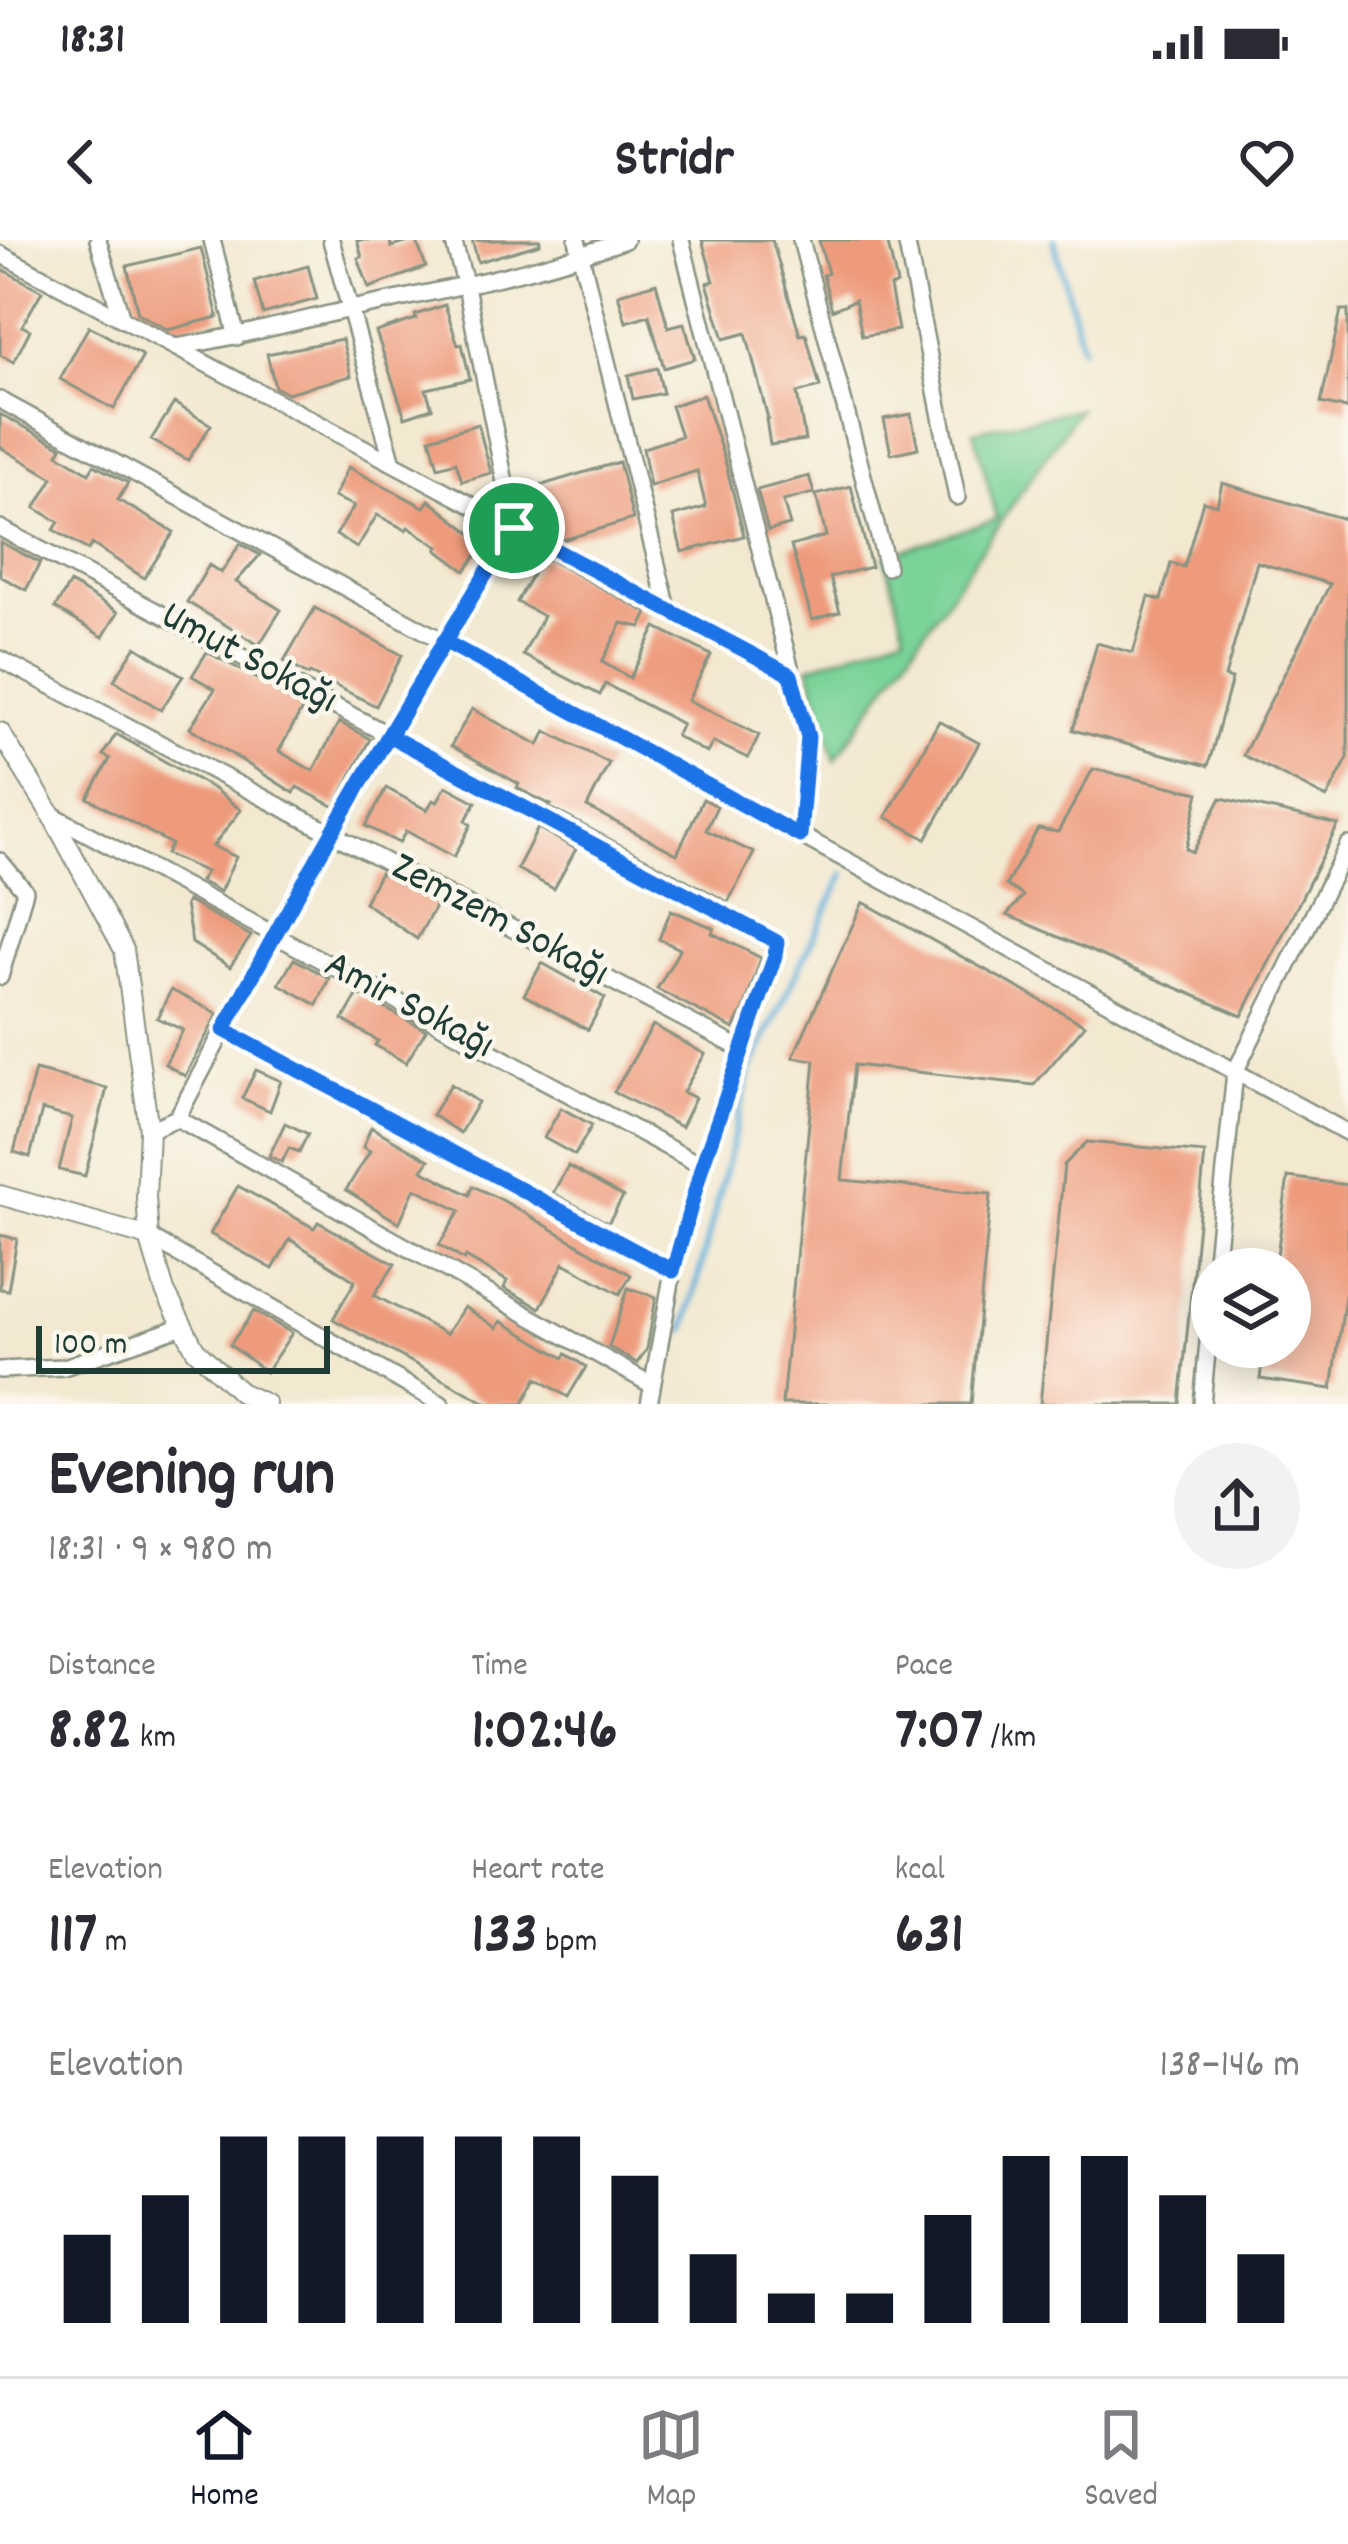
<!DOCTYPE html>
<meta charset="utf-8">
<style>
body{margin:0;font-family:Dekko,sans-serif;background:#f2f2f3;color:#2b2b33;height:100vh;display:flex;flex-direction:column;font-size:45px;white-space:nowrap}
*{box-sizing:border-box;margin:0}
p{font-size:39px;color:#7c7c81}
.icon{flex:none;width:66px;height:66px;fill:none;stroke:currentColor;stroke-width:2;stroke-linecap:round;stroke-linejoin:round}
.map{position:relative;height:1164px;overflow:hidden}
.drawer{display:flex;flex-direction:column;background:#fff;flex:1}
.drawer>*{flex:none}
.controls{position:absolute;left:1191px;top:1008px;display:grid;gap:24px}
.controls a{display:grid;place-items:center;width:120px;height:120px;border-radius:50%;background:#fff;box-shadow:0 6px 30px #0003;font-size:60px}
.scale{position:absolute;left:36px;bottom:30px;width:294px;box-sizing:border-box;padding-left:12px;border:6px solid #1f3d34;border-top:0;font-size:33px;line-height:42px;white-space:nowrap;color:#1f3d34;-webkit-text-stroke:9px #fbf7ec;paint-order:stroke}
.pin{position:absolute;display:grid;place-items:center;width:102px;height:102px;color:#fff;margin:-51px;border:6px solid #fff;border-radius:50%;box-shadow:0 3px 12px #0007}
.round{display:grid;place-items:center;flex:none;width:126px;height:126px;border-radius:63px;background:#f2f2f3}
.head{display:flex;align-items:center;justify-content:space-between;height:204px;padding:0 48px}
h1{font-size:66px;font-weight:800;line-height:90px}
.figures{display:grid;grid-template-columns:repeat(3,1fr);gap:18px;height:204px;padding:12px 48px}
.figures div{display:grid;align-content:center}
.figures b{font-size:60px;font-weight:800}
.figures small{font-size:33px;font-weight:400}
.figures p{font-size:33px}
.chart{height:336px;padding:24px 48px}
.chart p{display:flex;justify-content:space-between}
.chart svg{width:100%;height:216px;margin-top:12px;stroke:#111827;stroke-width:6}
.status{display:flex;justify-content:space-between;align-items:center;height:84px;padding:0 60px;background:#fff;direction:ltr}
.status svg{height:33px;fill:currentColor}
header{display:flex;justify-content:space-between;align-items:center;height:156px;padding:0 48px;background:#fff;font-size:54px;font-weight:800}
.tab-bar{display:flex;justify-content:space-around;align-items:center;height:168px;border-top:3px solid #e1e1e2;background:#fff;font-size:33px;color:#7c7c81}
.tab-bar a{display:grid;justify-items:center;gap:6px}
.tab-bar .active{color:#111827}
.map>svg:first-child{display:block}
.green{fill:#7ad399;stroke:#4c8866;stroke-width:3}
.lines{fill:none;stroke-linecap:round;stroke-linejoin:round}
.stream{stroke:#62b1dc;stroke-width:6}
.building{fill:#ee9b7d}
.minor-casing{stroke:#899382;stroke-width:20}
.tertiary-casing{stroke:#899382;stroke-width:22}
.minor{stroke:#fff;stroke-width:15}
.tertiary{stroke:#fff;stroke-width:18}
.route-casing{stroke:#fff;stroke-width:24}
.route{stroke:#1a73e8;stroke-width:15}
.labels{text-anchor:middle;dominant-baseline:central;stroke-width:9;stroke-linejoin:round;paint-order:stroke}
.street-label{font-size:42px;fill:#1f3d34;stroke:#fbf7ec}
</style>
<div class="status"><b>18:31</b><svg viewBox="0 0 49 12"><path d="M0 12V9h3v3zM5 12V6h3v6zM10 12V3h3v9zM15 12V0h3v12zM26 1h20v11H26zM47 4h2v5h-2z"/></svg></div>
<header><svg class="icon" aria-label="back" viewBox="0 0 24 24"><path d="M15 5l-7 7 7 7"/></svg>Stridr<svg class="icon" aria-label="heart" viewBox="0 0 24 24"><path d="M12 20l-8-8c-3-5 5-10 8-4 3-6 11-1 8 4z"/></svg></header>
<div class="map">
<svg width="1348" height="1164" viewBox="0 0 1348 1164">
<rect width="100%" height="100%" fill="#fbf7ec"/>
<filter id="ink" filterUnits="userSpaceOnUse"><feTurbulence type="fractalNoise" baseFrequency=".00833" numOctaves="2"/><feDisplacementMap in="SourceGraphic" scale="24" xChannelSelector="R" yChannelSelector="G"/><feConvolveMatrix kernelMatrix="1 2 1 2 8 2 1 2 1" color-interpolation-filters="sRGB"/></filter>
<filter id="wash" filterUnits="userSpaceOnUse"><feTurbulence type="fractalNoise" baseFrequency=".004" numOctaves="4" result="noise"/><feDisplacementMap in="SourceGraphic" scale="48" xChannelSelector="R" yChannelSelector="G"/><feGaussianBlur stdDeviation="2.7" result="paint"/><feColorMatrix in="noise" values="0 0 0 0 0 0 0 0 0 0 0 0 0 0 0 0 0 1.4 0 .05"/><feComposite in="paint" operator="in"/></filter>
<g filter="url(#wash)">
<rect width="100%" height="100%" fill="#f3e9d1"/>
<path class="green" d="M1079,169l-244,351 -26,-93 96,-34 -20,-77 112,-37 -23,-88z"/>
<g class="lines">
<path class="stream" d="M1054,0l28,108
M685,1090l66,-262 93,-194"/>
</g>
<g id="blocks">
<path class="building" d="M357,0h33l1,7 25,-7 10,27 -57,21 -11,-30 4,-1z
M472,0h68v4l-62,18z
M702,0h70l28,95 6,-1 14,53 -23,6 8,47 -35,5 -4,-26h2l-22,-86 -22,6 -17,-56 7,-2z
M819,0h68l10,44 -7,3 8,43 -36,6 -7,-36 -23,10 -9,-35 5,-2z
M201,8l17,69 -50,13 -30,-17 -11,-47z
M308,26l9,33 -54,15 -9,-33z
M0,28l42,23 -20,35 8,4 -16,32 -14,-7z
M656,43l12,44 16,-4 11,36 -31,9 -15,-53 -23,7 -8,-28z
M445,65l13,40 4,-1 8,35 -44,10 6,19 -27,9 -29,-85 40,-13 -1,-4z
M1341,70h7v99l-27,-6z
M89,86l54,30 -29,53 -54,-30z
M342,99l9,37 -64,17 -12,-6 -8,-33z
M657,128l6,25 -30,6 -5,-24z
M703,155l22,66 19,75 -62,16 -9,-36 33,-9 -9,-36 -47,15 -7,-38 38,-12 -10,-30z
M174,163l37,22 -23,35 -37,-20z
M0,174l62,33 -4,7 31,19 5,-8 34,18 -10,17 56,32 -30,46 -52,-34 -4,6 -34,-20 5,-8 -24,-14 18,-30 -53,-31z
M911,174l7,34 -27,6 -7,-35z
M478,184l13,49 -29,8 -6,-19 -18,5 -8,-29z
M619,222l14,57 -70,21 -9,-5 -15,-49z
M348,227l76,40 5,-7 56,44 -20,27 -28,-21 2,-3 -31,-20 -2,3 -29,-15 -20,33 -21,-13 18,-29 -20,-9z
M809,236l5,17 -31,8 7,24 -22,6 -11,-41z
M1222,243l126,37v238l-21,40 -84,-43 87,-171 -73,-22 -32,115 7,2 -24,87 -135,-36 24,-87 36,10 16,-56 12,3 10,-37 13,4 19,-66 14,4z
M851,246l20,81 -41,10 10,35 -28,8 -21,-74 35,-10 -10,-41z
M0,302l40,21 -14,27 -26,-14z
M240,304l20,11 -24,27 45,28 -22,35 -72,-43 22,-37 12,8z
M542,316l106,57 -7,14 -19,-4 -20,39 28,16 26,-51 55,28 -23,45 71,35 -11,23 -35,-16 -6,11 -31,-17 6,-12 -77,-40 -5,11 -77,-40 20,-39 -26,-14z
M70,343l48,29 -15,25 -48,-29z
M315,368l87,47 -26,51 -66,-33 -2,2 -24,-14z
M136,406l47,30 -22,34 -47,-30z
M207,412l98,52 -26,47 34,20 26,-49 31,17 -35,68 -38,-20 -3,6 -104,-65 25,-39 -23,-13z
M472,469l67,36 7,-14 63,32 -22,44 90,47 26,-55 14,7 -11,24 48,23 -26,49 -179,-95 2,-2 -34,-17 2,-4 -68,-38z
M939,481l40,22 -53,96 -40,-22z
M116,494l98,55 27,21 -28,36 23,11 -16,35 -20,-11 6,-9 -40,-18 5,-10 -83,-46 22,-39 -7,-4z
M1093,529l106,24 -13,56 7,3 28,-54 117,27 -96,191 -235,-101 16,-19 -17,-11 32,-56 20,3z
M446,546l30,16 -10,18 5,5 -17,32 -48,-26 -7,12 -33,-17 20,-38 41,22 6,-10 4,2z
M538,588l38,21 -22,40 -37,-20z
M380,633l57,30 -20,36 -53,-37z
M187,661l64,35 -21,31 -38,-24 -7,-38z
M863,662l222,123 -51,60 -180,-20 -12,115 149,14 -20,210h-189l33,-344 -22,-3z
M671,670l43,18 -2,5 49,25 -17,51 -10,20 -77,-40 23,-40 -21,-10z
M294,719l35,19 -12,27 -38,-21z
M542,723l63,35 -17,32 -64,-35z
M171,750l47,24 -33,62 -20,-12 18,-34 -26,-12z
M358,754l68,36 -20,33 -31,-18 3,-4 -35,-21z
M653,785l52,29 -22,38 12,6 -14,29 -67,-35z
M35,830l72,18 -22,88 -26,-6 13,-52 -30,-8 -12,47 -16,-5z
M256,830l25,11 -11,30 -28,-13z
M451,844l27,18 -18,31 -28,-18z
M561,868l31,17 -17,30 -31,-17z
M285,883l23,11 -9,18 -10,-4 -7,14 -13,-6z
M371,887l58,33 -7,10 48,25 3,-9 29,14 129,75 -11,19 -56,-31 -24,45 -36,-20 3,-7 -41,-24 -2,3 -25,-15 21,-34 -45,-23 -16,35 -53,-33 24,-39 -7,-4z
M1087,902l118,11 -25,251h-140l24,-239z
M568,926l55,31 -15,26 -55,-30z
M1288,937l60,8v112l-3,-1 -13,93 -72,-10 4,-32h26v-78h-15z
M238,946l76,42 4,-6 77,42 -21,31 72,39 18,-27 33,21 4,-7 63,37 2,-4 20,13 -18,30 -31,-19 -14,26h-35l-155,-85 22,-38 -65,-42 -17,30 -63,-35z
M0,995l17,4 -9,51 -8,-1z
M628,1048l28,9 -9,52 -10,14 -28,-16z
M254,1071l38,22 -26,39 -36,-27z"/>
</g>
</g>
<g filter="url(#ink)">
<use href="#blocks" fill-opacity="0" stroke="#899382" stroke-width="3"/>
<g class="lines">
<defs>
<path id="minor" d="M98,0l24,79
M212,0l25,97
M331,0l62,223
M577,0l91,369
M681,0l127,497 -8,98
M801,0l86,327
M906,0l51,257
M0,14l791,421
M175,107c61,-9 120,-26 181,-39 91,-19 182,-36 269,-68
M0,160l1348,733
M0,288l777,414 -2,14 -73,210 -29,105 -24,133
M0,419l743,391
M51,574l651,352
M0,621l25,30 -25,86
M224,790l449,241
M177,878l475,267
M149,890l28,-12 97,-183 170,-293 70,-114 -48,-242 -13,-46
M149,997l292,167
M1215,1029l20,-197 113,-227
M0,1130l64,-3 119,-41
M1202,1164l10,-103"/>
<path id="tertiary" d="M0,492l51,82 73,136 25,180 -3,67 3,40 16,54 30,58 45,43 26,12
M0,955l149,42"/>
</defs>
<use href="#minor" class="minor-casing"/>
<use href="#tertiary" class="tertiary-casing"/>
<use href="#minor" class="minor"/>
<use href="#tertiary" class="tertiary"/>
</g>
</g>
<g class="lines" filter="url(#ink)">
<defs>
<path id="route" d="M514,288c-101,164 -201,331 -290,502l449,241 29,-105 73,-210 2,-14 -387,-206 54,-95 356,195 8,-99 -17,-62 -277,-147"/>
</defs>
<use href="#route" class="route-casing"/>
<use href="#route" class="route"/>
</g>
<g class="labels">
<g class="street-label">
<text transform="translate(248 420) rotate(28)">Umut Sokağı</text>
<text transform="translate(499 682) rotate(28)">Zemzem Sokağı</text>
<text transform="translate(408 767) rotate(28)">Amir Sokağı</text>
</g>
</g>
</svg>
<div class="controls">
<a><svg class="icon" aria-label="layers" viewBox="0 0 24 24"><path d="M12 4l9 5-9 5-9-5zM3 14l9 5 9-5"/></svg></a>
</div>
<div class="scale">100 m</div>
<div class="pin" style="left:514px;top:288px;background:#1e9e55"><svg class="icon" aria-label="arrive" viewBox="0 0 24 24"><path d="M6 21V4h12l-3 4 3 4H6"/></svg></div>
</div>
<section class="drawer">
<div class="head"><div><h1>Evening run</h1><p>18:31 · 9 × 980 m</p></div><a class="round"><svg class="icon" aria-label="share" viewBox="0 0 24 24"><path d="M12 15V3M7 8l5-5 5 5M5 13v7h14v-7"/></svg></a></div>
<div class="figures">
<div><p>Distance</p><b>8.82<small> km</small></b></div>
<div><p>Time</p><b>1:02:46</b></div>
<div><p>Pace</p><b>7:07<small> /km</small></b></div>
</div>
<div class="figures">
<div><p>Elevation</p><b>117<small> m</small></b></div>
<div><p>Heart rate</p><b>133<small> bpm</small></b></div>
<div><p>kcal</p><b>631</b></div>
</div>
<div class="chart"><p><span>Elevation</span>138–146 m</p>
<svg viewBox="0 0 160 44" preserveAspectRatio="none"><path d="M5 44V26M15 44V18M25 44V6M35 44V6M45 44V6M55 44V6M65 44V6M75 44V14M85 44V30M95 44V38M105 44V38M115 44V22M125 44V10M135 44V10M145 44V18M155 44V30"/></svg>
</div>
</section>
<nav class="tab-bar">
<a class="active"><svg class="icon" aria-label="home" viewBox="0 0 24 24"><path d="M3 11l9-7 9 7M6 9v11h12V9"/></svg>Home</a>
<a><svg class="icon" aria-label="map" viewBox="0 0 24 24"><path d="M3 6l6-2 6 2 6-2v14l-6 2-6-2-6 2zM9 4v14M15 6v14"/></svg>Map</a>
<a><svg class="icon" aria-label="saved" viewBox="0 0 24 24"><path d="M7 4h10v16l-5-4-5 4z"/></svg>Saved</a>
</nav>
